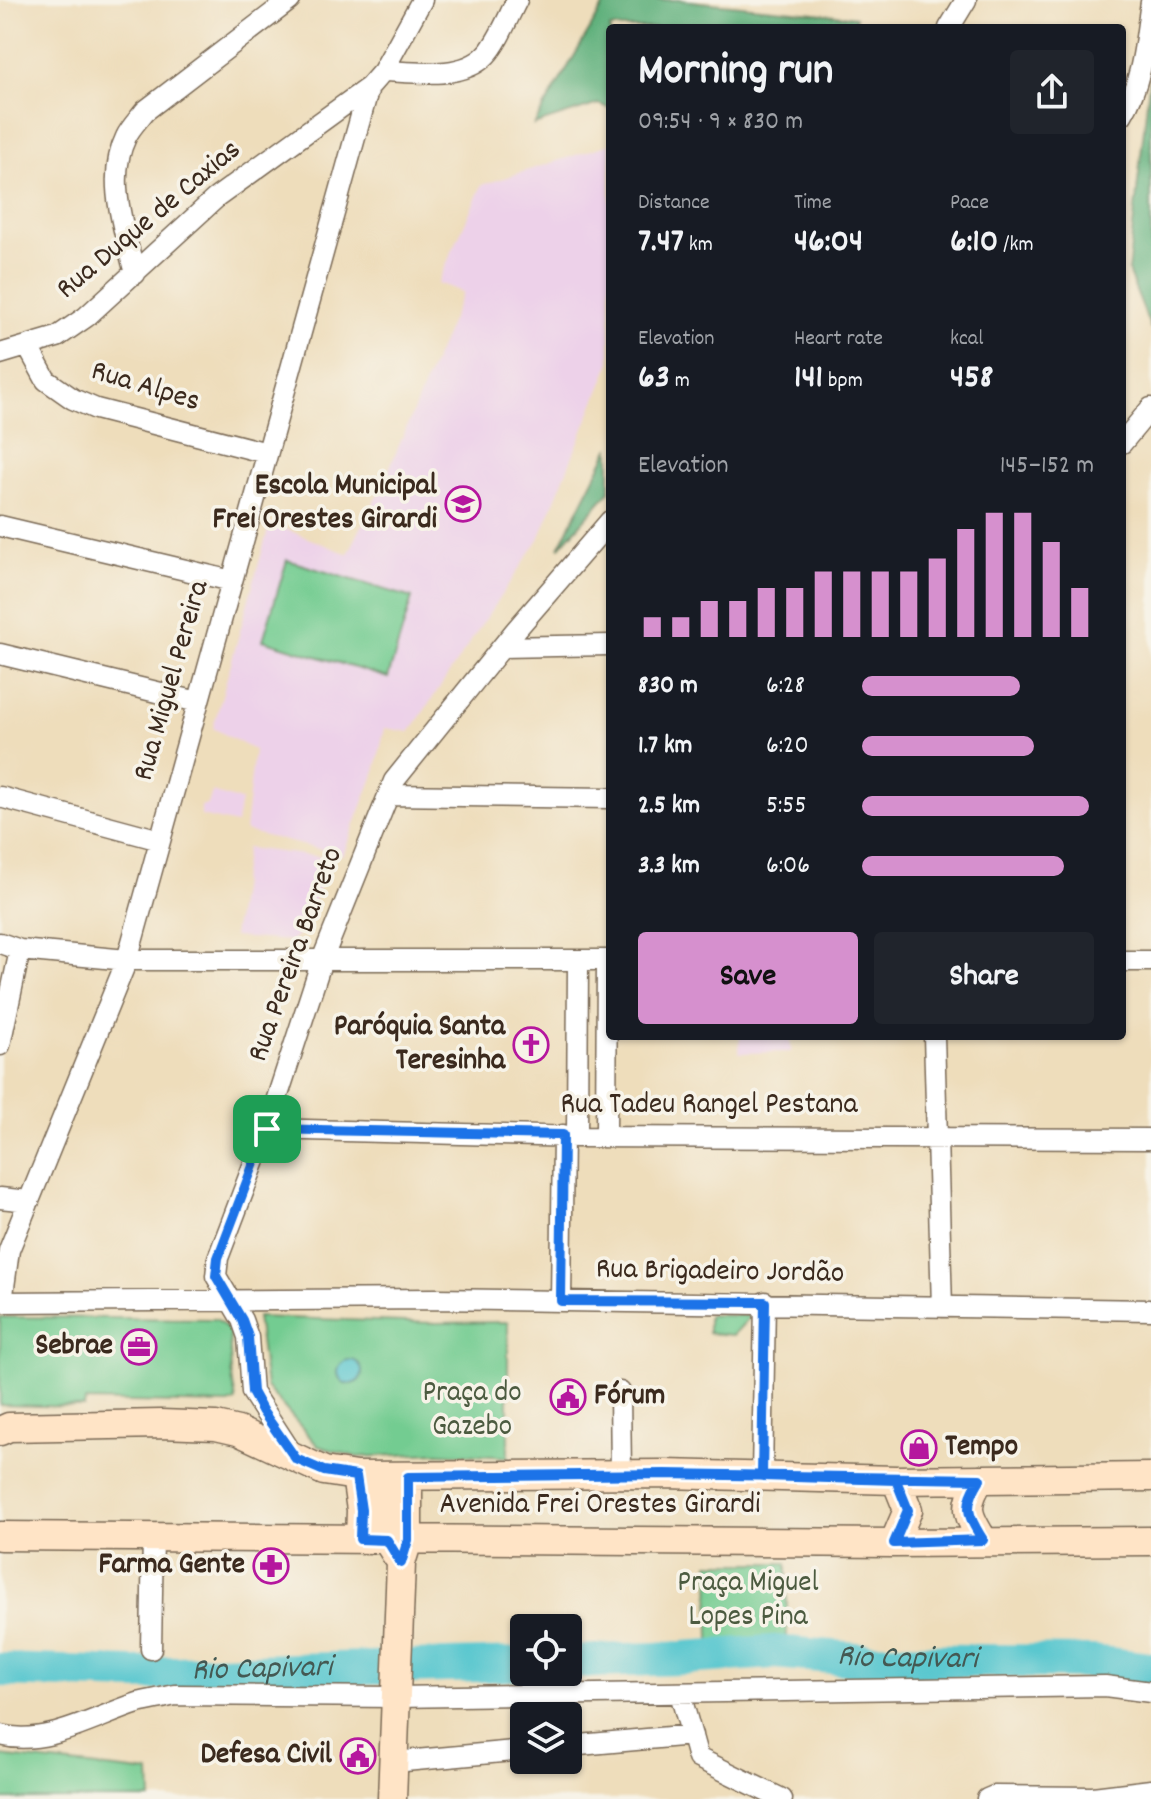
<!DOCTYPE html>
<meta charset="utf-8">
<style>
body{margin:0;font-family:Dekko,sans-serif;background:#20242c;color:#f1f3f6;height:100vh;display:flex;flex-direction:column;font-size:30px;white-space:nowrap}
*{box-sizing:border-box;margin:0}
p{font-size:26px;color:#9ea1a6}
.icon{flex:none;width:44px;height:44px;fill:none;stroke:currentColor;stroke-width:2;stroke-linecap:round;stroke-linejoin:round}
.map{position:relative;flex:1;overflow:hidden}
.details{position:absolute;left:606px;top:24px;width:520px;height:1016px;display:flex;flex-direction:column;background:#171b24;border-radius:8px;box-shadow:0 2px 6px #0004}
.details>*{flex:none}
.fabs{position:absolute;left:510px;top:1614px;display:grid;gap:16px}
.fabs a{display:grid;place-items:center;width:72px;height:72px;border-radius:8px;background:#171b24;box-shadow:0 2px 6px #0004;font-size:40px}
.pin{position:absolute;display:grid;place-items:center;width:68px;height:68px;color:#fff;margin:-34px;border-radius:16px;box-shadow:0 4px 12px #0006}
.round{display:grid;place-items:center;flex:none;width:84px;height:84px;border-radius:8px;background:#20242c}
.overview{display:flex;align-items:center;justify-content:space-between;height:136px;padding:0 32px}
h1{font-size:44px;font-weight:700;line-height:60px}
.stats{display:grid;grid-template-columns:repeat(3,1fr);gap:12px;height:136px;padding:8px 32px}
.stats div{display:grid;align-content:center}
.stats b{font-size:34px;font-weight:700}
.stats small{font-size:22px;font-weight:400}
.stats p{font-size:22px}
.chart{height:224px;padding:16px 32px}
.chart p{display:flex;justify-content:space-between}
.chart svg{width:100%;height:144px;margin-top:8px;stroke:#d690ce;stroke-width:6}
.action{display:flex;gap:16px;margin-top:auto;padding:16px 32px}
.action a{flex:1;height:92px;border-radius:8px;background:#d690ce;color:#111;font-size:32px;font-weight:700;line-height:92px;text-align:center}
.action a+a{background:#20242c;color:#f1f3f6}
ul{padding:0 32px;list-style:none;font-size:26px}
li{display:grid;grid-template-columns:128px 96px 1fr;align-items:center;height:60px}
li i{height:20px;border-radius:10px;background:#d690ce}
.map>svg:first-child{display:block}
.built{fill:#edd1e9}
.green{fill:#73cc91;stroke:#577b58;stroke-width:2}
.forest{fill:#5eb07b;stroke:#4c6d4c;stroke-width:2}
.water{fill:#5ac7cf;stroke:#4a7876;stroke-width:2}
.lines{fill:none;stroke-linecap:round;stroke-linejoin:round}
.river{stroke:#5ac7cf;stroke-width:34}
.street-casing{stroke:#7a6955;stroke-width:23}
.secondary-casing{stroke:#7a6955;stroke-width:31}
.street{stroke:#fff;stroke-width:20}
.secondary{stroke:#ffe4c6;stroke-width:28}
.route-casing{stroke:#fff;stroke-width:16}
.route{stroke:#1a73e8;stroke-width:10}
.labels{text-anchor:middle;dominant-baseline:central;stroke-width:7;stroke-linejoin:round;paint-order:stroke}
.street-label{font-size:30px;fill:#3b2a1e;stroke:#f7f3e8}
.poi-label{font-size:30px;font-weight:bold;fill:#3b2a1e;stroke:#f7f3e8;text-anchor:end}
.park-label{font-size:30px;fill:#4c5b40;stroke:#f7f3e8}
.water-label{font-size:32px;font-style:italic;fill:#445953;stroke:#f7f3e8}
</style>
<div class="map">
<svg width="1151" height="1799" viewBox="0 0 1151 1799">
<rect width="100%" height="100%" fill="#f7f3e8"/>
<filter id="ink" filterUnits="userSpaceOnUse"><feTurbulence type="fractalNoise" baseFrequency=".0125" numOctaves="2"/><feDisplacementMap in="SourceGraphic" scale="16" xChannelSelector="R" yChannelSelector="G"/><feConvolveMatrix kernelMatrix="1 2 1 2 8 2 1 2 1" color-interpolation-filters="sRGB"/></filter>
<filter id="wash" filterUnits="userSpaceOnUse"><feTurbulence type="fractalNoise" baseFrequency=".006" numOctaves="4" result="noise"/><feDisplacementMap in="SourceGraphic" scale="32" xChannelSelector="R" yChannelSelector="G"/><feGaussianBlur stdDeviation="1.8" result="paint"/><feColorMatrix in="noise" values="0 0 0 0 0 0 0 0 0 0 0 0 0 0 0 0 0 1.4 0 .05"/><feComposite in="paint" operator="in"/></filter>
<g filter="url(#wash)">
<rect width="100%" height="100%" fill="#edb"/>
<path class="built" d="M610,144v220l-71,175 -129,193 -25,-4 -10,44 -32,83 -98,-24 9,-81 -41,-22 57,-205 78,31 34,-68 81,-194 -25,-9 44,-98z
M212,792l29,9 -5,23 -35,-8v-10l7,-2z
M246,848l84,10 -29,75 -10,8 -58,-4z
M740,1036h50l1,16 -52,1z"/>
<path class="green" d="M287,560l125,38 -24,80 -125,-38z
M708,1315l43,1 -18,19 -25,-2z
M0,1317l216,2 13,11 2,42 5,29 -7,3 -144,-3 -1,6 -84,-2z
M257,1317l177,6 74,-1v135l-71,-4 -80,4 -39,-11 -52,-59z
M709,1563h78v77l-77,1z
M0,1756l150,17 1,26h-151z"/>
<path class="forest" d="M607,0h73l176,17 -2,11h-244v80l-12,-4 -64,21z
M1151,66v263l-23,-58z
M610,447v44l-51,57z"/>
<path class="water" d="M338 1372a12 12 0 1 1 24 0a12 12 0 1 1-24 0Z"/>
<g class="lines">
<g class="river">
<path id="s1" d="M568,1662l115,-4 91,-6 94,8 226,2 57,7"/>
<path id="s2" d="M0,1670l134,4 390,-10"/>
</g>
</g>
</g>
<g filter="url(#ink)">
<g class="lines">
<defs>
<path id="street" d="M949,28l17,-28
M383,71c31,1 79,9 103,-16 12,-12 23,-40 31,-55
M1122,115c21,-34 23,-74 29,-113
M135,274c-10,-43 -30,-94 -9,-137 4,-9 13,-18 19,-26l145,-111
M28,347l18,33 27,19 23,10 171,44
M0,354l57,-17 29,-20 130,-119 153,-111
M1122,443l29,-35
M0,526l232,55
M502,647l108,-2
M0,654l198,48
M389,795l221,3
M0,797l160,43
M0,943l20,7 107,10h483
M1122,961h29
M934,1036l8,271
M0,1045l20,-95
M267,1129l310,8 574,2
M577,1137l1,-175
M606,1137l1,-177
M0,1198l29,3
M561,1301l2,-166
M0,1302l436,-3 715,11
M2,1302l7,-52 118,-290 242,-873 14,-16 39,-71
M620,1392l1,83
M293,1455l-41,-63 -4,-55 -6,-17 -26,-44 2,-18 49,-129 55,-169 72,-179 121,-150 95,-110
M762,1476l3,-174
M151,1649l2,-113
M680,1693l18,65 84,41
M0,1735c47,12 94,-18 138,-32 12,-3 25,-5 37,-8l222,2 708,-11 46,6
M568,1746l124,-11
M394,1762l130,-12
M987,1799l7,-3 99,1 58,-7"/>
<path id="secondary" d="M0,1431l9,-4 152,-3 55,2 22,5 86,40 32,5 309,-2 231,6 255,-3
M356,1476l5,34 -1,29
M385,1477l2,63 10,16
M980,1479c-17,27 -13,36 3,61
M0,1536l894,7 257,-2
M894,1543l14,-33 -12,-30
M392,1799l9,-236 7,-23v-63"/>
</defs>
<use href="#street" class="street-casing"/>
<use href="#secondary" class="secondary-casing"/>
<use href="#street" class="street"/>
<use href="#secondary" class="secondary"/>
</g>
</g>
<g class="lines" filter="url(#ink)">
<defs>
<path id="route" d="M267,1129l-49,129 -2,18 26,44 6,17 4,55 11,20 33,47 28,12 32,5 5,34 -1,29 27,1 14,23 7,-23v-63l257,-3 315,5c-17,27 -13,36 3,61l-89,3 14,-33 -12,-30 -134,-4 3,-174 -204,-1 2,-166 -296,-6"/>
</defs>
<use href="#route" class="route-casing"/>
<use href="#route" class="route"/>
</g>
<defs>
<symbol id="school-ring" viewBox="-11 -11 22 22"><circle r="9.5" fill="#f7f3e8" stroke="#b5179e" stroke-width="1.5"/><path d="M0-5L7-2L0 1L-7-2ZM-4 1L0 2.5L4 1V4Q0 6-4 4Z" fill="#b5179e"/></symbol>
<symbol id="church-ring" viewBox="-11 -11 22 22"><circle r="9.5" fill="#f7f3e8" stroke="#b5179e" stroke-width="1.5"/><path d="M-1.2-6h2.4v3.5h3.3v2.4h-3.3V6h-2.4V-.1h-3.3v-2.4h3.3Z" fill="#b5179e"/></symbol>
<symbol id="office-ring" viewBox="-11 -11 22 22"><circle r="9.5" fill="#f7f3e8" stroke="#b5179e" stroke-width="1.5"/><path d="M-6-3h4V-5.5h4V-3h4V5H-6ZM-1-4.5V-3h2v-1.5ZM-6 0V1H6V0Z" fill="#b5179e"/></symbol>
<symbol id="civic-ring" viewBox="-11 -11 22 22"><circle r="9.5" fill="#f7f3e8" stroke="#b5179e" stroke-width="1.5"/><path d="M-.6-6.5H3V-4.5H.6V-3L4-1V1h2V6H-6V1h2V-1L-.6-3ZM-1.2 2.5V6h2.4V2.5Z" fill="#b5179e"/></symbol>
<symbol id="shop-ring" viewBox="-11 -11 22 22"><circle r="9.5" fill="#f7f3e8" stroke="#b5179e" stroke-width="1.5"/><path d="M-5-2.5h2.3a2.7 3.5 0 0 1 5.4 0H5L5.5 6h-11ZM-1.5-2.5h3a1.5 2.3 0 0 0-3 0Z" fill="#b5179e"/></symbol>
<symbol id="pharmacy-ring" viewBox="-11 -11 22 22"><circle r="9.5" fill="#f7f3e8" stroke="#b5179e" stroke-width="1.5"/><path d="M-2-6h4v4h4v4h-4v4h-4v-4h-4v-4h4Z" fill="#b5179e"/></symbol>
</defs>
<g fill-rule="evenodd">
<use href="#school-ring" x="443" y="484" width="40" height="40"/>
<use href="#church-ring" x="511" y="1025" width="40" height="40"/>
<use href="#office-ring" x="119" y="1327" width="40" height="40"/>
<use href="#civic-ring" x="548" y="1377" width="40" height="40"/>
<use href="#shop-ring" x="899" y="1428" width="40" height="40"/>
<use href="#pharmacy-ring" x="251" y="1546" width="40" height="40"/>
<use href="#civic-ring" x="338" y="1736" width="40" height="40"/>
</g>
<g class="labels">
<g class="street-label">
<text transform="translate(150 221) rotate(-40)">Rua Duque de Caxias</text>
<text transform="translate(145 388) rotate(17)">Rua Alpes</text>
<text transform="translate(173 681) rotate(-74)">Rua Miguel Pereira</text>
<text transform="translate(297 955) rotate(-70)">Rua Pereira Barreto</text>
<text x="709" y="1106">Rua Tadeu Rangel Pestana</text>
<text transform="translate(720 1273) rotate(1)">Rua Brigadeiro Jordão</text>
<text x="600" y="1506">Avenida Frei Orestes Girardi</text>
</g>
<g class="poi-label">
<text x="437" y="487">Escola Municipal<tspan x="437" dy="34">Frei Orestes Girardi</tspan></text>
<text x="505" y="1028">Paróquia Santa<tspan x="505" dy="34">Teresinha</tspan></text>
<text x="113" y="1347">Sebrae</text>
<text x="594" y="1397" text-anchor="start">Fórum</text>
<text x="945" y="1448" text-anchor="start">Tempo</text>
<text x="245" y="1566">Farma Gente</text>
<text x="332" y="1756">Defesa Civil</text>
</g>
<g class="park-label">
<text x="472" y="1394">Praça do<tspan x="472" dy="34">Gazebo</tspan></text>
<text x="748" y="1584">Praça Miguel<tspan x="748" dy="34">Lopes Pina</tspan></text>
</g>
<g class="water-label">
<text stroke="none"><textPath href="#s1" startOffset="340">Rio Capivari</textPath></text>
<text stroke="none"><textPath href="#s2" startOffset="262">Rio Capivari</textPath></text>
</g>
</g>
</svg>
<div class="fabs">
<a><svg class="icon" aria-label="locate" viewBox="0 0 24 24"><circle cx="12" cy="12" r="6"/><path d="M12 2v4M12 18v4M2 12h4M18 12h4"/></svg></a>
<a><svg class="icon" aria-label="layers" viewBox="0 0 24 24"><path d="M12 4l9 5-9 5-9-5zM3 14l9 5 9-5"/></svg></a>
</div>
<div class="pin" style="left:267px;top:1129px;background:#1e9e55"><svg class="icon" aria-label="arrive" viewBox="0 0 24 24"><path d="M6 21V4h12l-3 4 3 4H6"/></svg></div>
<section class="details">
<div class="overview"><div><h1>Morning run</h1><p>09:54 · 9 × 830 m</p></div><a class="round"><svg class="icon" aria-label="share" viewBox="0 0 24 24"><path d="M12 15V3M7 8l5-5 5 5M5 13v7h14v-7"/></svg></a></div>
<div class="stats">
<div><p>Distance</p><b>7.47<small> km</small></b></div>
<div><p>Time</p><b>46:04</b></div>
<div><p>Pace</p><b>6:10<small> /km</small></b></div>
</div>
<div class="stats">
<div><p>Elevation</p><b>63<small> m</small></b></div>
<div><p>Heart rate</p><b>141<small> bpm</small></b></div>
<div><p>kcal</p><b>458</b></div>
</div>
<div class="chart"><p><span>Elevation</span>145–152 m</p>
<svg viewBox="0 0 160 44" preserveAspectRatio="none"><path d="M5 44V38M15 44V38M25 44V33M35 44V33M45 44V29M55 44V29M65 44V24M75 44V24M85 44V24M95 44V24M105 44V20M115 44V11M125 44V6M135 44V6M145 44V15M155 44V29"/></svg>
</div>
<ul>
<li><b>830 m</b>6:28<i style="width:68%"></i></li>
<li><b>1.7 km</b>6:20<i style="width:74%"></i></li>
<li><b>2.5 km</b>5:55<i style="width:98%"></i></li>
<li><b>3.3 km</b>6:06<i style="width:87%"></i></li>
</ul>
<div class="action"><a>Save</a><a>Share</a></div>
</section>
</div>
